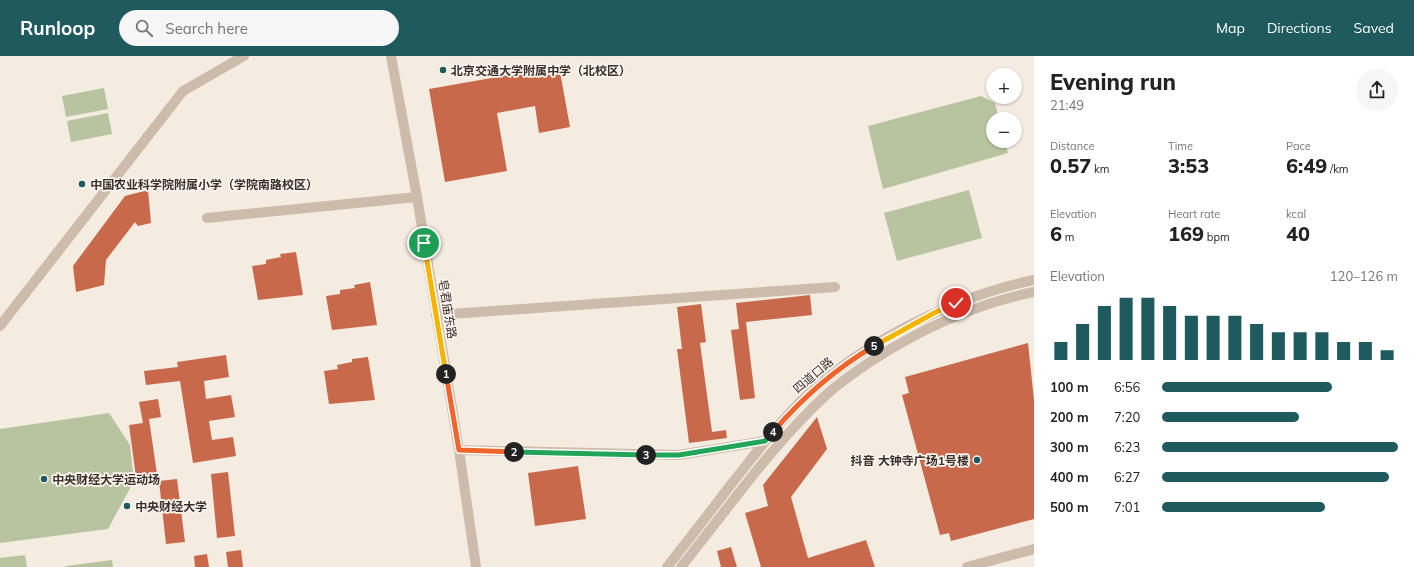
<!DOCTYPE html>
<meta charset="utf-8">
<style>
body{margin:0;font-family:Mulish,"Noto Sans SC",sans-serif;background:#f6f6f6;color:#222;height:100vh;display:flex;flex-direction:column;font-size:15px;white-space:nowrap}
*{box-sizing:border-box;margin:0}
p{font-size:13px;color:#767676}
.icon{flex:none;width:22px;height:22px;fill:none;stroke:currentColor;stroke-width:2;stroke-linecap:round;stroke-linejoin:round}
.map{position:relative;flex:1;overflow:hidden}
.side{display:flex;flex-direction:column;background:#fff;width:380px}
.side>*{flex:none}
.buttons{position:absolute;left:986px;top:12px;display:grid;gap:8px}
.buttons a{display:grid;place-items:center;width:36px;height:36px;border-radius:50%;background:#fff;box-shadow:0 1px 3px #0004;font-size:20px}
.pin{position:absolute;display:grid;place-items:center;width:34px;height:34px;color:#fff;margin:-17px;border:2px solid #fff;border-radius:50%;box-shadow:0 1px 4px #0007}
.km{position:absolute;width:20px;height:20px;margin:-10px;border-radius:50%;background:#222;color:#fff;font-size:11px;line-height:20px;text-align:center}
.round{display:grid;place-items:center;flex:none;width:42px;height:42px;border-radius:21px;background:#f6f6f6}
.overview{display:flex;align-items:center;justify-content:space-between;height:68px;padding:0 16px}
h1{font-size:22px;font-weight:800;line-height:30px}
.stats{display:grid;grid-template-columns:repeat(3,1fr);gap:6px;height:68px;padding:4px 16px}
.stats div{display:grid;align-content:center}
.stats b{font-size:20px;font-weight:800}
.stats small{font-size:11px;font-weight:400}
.stats p{font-size:11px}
.chart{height:112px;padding:8px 16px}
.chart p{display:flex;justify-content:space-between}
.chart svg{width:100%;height:72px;margin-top:4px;stroke:#1f5a5e;stroke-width:6}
ul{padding:0 16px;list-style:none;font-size:13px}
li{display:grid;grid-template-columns:64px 48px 1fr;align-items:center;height:30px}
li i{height:10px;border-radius:5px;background:#1f5a5e}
header{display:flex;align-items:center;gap:24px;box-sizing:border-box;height:56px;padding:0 20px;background:#1f5a5e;color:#fff}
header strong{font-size:19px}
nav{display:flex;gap:22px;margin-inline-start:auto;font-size:14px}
.search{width:280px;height:36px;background:#f6f6f6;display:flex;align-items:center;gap:10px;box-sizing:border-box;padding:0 14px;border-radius:22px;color:#767676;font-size:15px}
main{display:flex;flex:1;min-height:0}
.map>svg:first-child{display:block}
.green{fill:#b8c4a0}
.building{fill:#c8694b}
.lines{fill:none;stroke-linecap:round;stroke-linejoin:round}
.minor{stroke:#cdbbac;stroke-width:10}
.tertiary{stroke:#cdbbac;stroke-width:10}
.split-1-casing{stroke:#fff;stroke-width:8}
.split-2-casing{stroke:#fff;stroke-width:8}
.split-3-casing{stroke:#fff;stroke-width:8}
.split-4-casing{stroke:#fff;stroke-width:8}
.split-5-casing{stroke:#fff;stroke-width:8}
.split-6-casing{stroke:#fff;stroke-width:8}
.split-1{stroke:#f5b400;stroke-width:5}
.split-2{stroke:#f0652b;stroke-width:5}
.split-3{stroke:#22a559;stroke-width:5}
.split-4{stroke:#22a559;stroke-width:5}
.split-5{stroke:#f0652b;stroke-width:5}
.split-6{stroke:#f5b400;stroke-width:5}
.poi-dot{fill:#1f5a5e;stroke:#fbf5ee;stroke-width:1.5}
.labels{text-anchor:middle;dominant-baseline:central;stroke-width:3.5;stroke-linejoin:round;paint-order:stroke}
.poi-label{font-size:12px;font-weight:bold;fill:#3b302b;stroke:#fbf5ee;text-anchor:start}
.street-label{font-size:12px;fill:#3b302b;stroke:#fbf5ee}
</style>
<header>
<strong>Runloop</strong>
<div class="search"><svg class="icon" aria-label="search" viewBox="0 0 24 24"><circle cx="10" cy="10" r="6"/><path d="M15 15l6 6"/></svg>Search here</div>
<nav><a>Map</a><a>Directions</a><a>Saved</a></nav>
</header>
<main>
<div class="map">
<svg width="1034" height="511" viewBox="0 0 1034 511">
<rect width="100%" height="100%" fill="#f4ebe1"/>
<path class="green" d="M104,32l4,21 -42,8 -4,-21z
M981,40l14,7 4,16h-6v22h12l3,12 -125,36 -15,-63z
M108,57l4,21 -41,8 -4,-21z
M969,134l13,48 -85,23 -13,-48z
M109,357l21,32 4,36 -26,48 -108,14v-114z
M25,499l2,12h-27v-9z
M112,504l1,7h-47v-1z"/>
<path class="building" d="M559,10l11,61 -31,6 -4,-27 -38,7 10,58 -62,11 -16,-93z
M148,134l3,33 -13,3 -3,-4 -29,38 -2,25 -28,7 -3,-26 52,-70z
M296,196l7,43 -45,5 -6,-34 14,-2v-4l15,-3 -1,-3z
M370,226l7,43 -45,5 -6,-34 14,-2v-4l15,-2 -1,-3z
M810,239l2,20 -66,7 9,76 -15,2 -9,-70 8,-1 -3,-26z
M701,248l5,38 -6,1 12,89 14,-2 1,8 -38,5 -12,-94h5l-5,-42z
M1028,287l6,57v119l-83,22 -2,-8 -9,2 -38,-140 7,-2 -4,-16z
M226,299l3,22 -25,4 2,18 25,-4 4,22 -26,4 3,19 21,-3 3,19 -43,7 -13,-82 -34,4 -2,-14 34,-4 -1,-5z
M368,301l7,43 -46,4 -5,-33 14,-2 -1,-4 15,-3v-3z
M158,343l3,18 -12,2 8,55 -21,3 -7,-52 14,-2 -4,-21z
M817,361l10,32 -36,48 17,61 58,-18 9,27h-114l-16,-54 23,-7 -5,-21z
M578,410l8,53 -51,7 -7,-53z
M228,416l7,64 -18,2 -6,-64z
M177,423l8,63 -19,2 -7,-63z
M731,491l6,20h-16l-4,-16z
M241,494l2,17h-15l-2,-15z
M207,498l2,13h-14l-1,-11z"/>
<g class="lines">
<path class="minor" d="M391,0l26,141 42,253 17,117
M207,162l210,-21
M436,259l399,-28
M0,270l183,-235 61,-35
M459,394l220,5 86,-14"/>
<path class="tertiary" d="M667,511c22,-28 44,-56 65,-84 22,-27 43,-56 68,-81 59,-58 154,-106 234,-122
M681,511c46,-57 90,-121 144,-171 15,-14 32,-25 48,-36 51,-33 102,-56 161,-68
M967,511l67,-18"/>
</g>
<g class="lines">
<defs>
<path id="split-1" d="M424,187l22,131"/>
<path id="split-2" d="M446,318l13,76 55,2"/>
<path id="split-3" d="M514,396l132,3"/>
<path id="split-4" d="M646,399h33l86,-14 8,-9"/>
<path id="split-5" d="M773,376c30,-35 62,-63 101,-86"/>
<path id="split-6" d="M874,290l60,-33 22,-10"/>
</defs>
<use href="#split-1" class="split-1-casing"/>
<use href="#split-2" class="split-2-casing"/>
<use href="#split-3" class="split-3-casing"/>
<use href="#split-4" class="split-4-casing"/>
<use href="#split-5" class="split-5-casing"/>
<use href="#split-6" class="split-6-casing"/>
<use href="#split-1" class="split-1"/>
<use href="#split-2" class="split-2"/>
<use href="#split-3" class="split-3"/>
<use href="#split-4" class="split-4"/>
<use href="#split-5" class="split-5"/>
<use href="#split-6" class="split-6"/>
</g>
<g class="poi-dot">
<circle cx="443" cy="14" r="4"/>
<circle cx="82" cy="128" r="4"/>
<circle cx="977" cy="404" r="4"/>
<circle cx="44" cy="423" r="4"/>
<circle cx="127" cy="450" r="4"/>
</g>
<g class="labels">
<g class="poi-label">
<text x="451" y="14">北京交通大学附属中学（北校区）</text>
<text x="90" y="128">中国农业科学院附属小学（学院南路校区）</text>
<text x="969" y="404" text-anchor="end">抖音 大钟寺广场1号楼</text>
<text x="52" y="423">中央财经大学运动场</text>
<text x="135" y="450">中央财经大学</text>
</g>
<g class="street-label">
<text transform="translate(448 253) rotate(81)">皂君庙东路</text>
<text transform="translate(813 319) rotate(-40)">四道口路</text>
</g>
</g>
</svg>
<div class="buttons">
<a>+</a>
<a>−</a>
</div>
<div class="pin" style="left:424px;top:187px;background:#1e9e55"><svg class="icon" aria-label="arrive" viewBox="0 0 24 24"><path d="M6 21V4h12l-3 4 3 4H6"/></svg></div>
<div class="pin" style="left:956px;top:247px;background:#d93025"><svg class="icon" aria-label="check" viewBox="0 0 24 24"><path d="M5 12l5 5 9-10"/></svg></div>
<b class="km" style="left:446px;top:318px">1</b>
<b class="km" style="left:514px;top:396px">2</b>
<b class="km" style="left:646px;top:399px">3</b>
<b class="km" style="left:773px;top:376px">4</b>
<b class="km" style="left:874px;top:290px">5</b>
</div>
<section class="side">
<div class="overview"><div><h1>Evening run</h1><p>21:49</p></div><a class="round"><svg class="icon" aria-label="share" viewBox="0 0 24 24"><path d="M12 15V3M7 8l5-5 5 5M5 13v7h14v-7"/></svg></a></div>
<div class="stats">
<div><p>Distance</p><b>0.57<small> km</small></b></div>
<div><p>Time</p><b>3:53</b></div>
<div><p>Pace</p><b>6:49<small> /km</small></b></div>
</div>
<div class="stats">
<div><p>Elevation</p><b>6<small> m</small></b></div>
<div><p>Heart rate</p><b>169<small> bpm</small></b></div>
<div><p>kcal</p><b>40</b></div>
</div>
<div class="chart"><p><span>Elevation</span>120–126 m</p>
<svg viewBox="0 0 160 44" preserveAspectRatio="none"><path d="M5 44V33M15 44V22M25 44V11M35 44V6M45 44V6M55 44V11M65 44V17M75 44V17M85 44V17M95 44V22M105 44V27M115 44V27M125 44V27M135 44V33M145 44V33M155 44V38"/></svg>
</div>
<ul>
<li><b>100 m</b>6:56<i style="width:72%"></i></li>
<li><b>200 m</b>7:20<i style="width:58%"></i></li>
<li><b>300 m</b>6:23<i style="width:100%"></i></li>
<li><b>400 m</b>6:27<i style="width:96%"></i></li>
<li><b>500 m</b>7:01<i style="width:69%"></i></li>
</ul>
</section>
</main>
